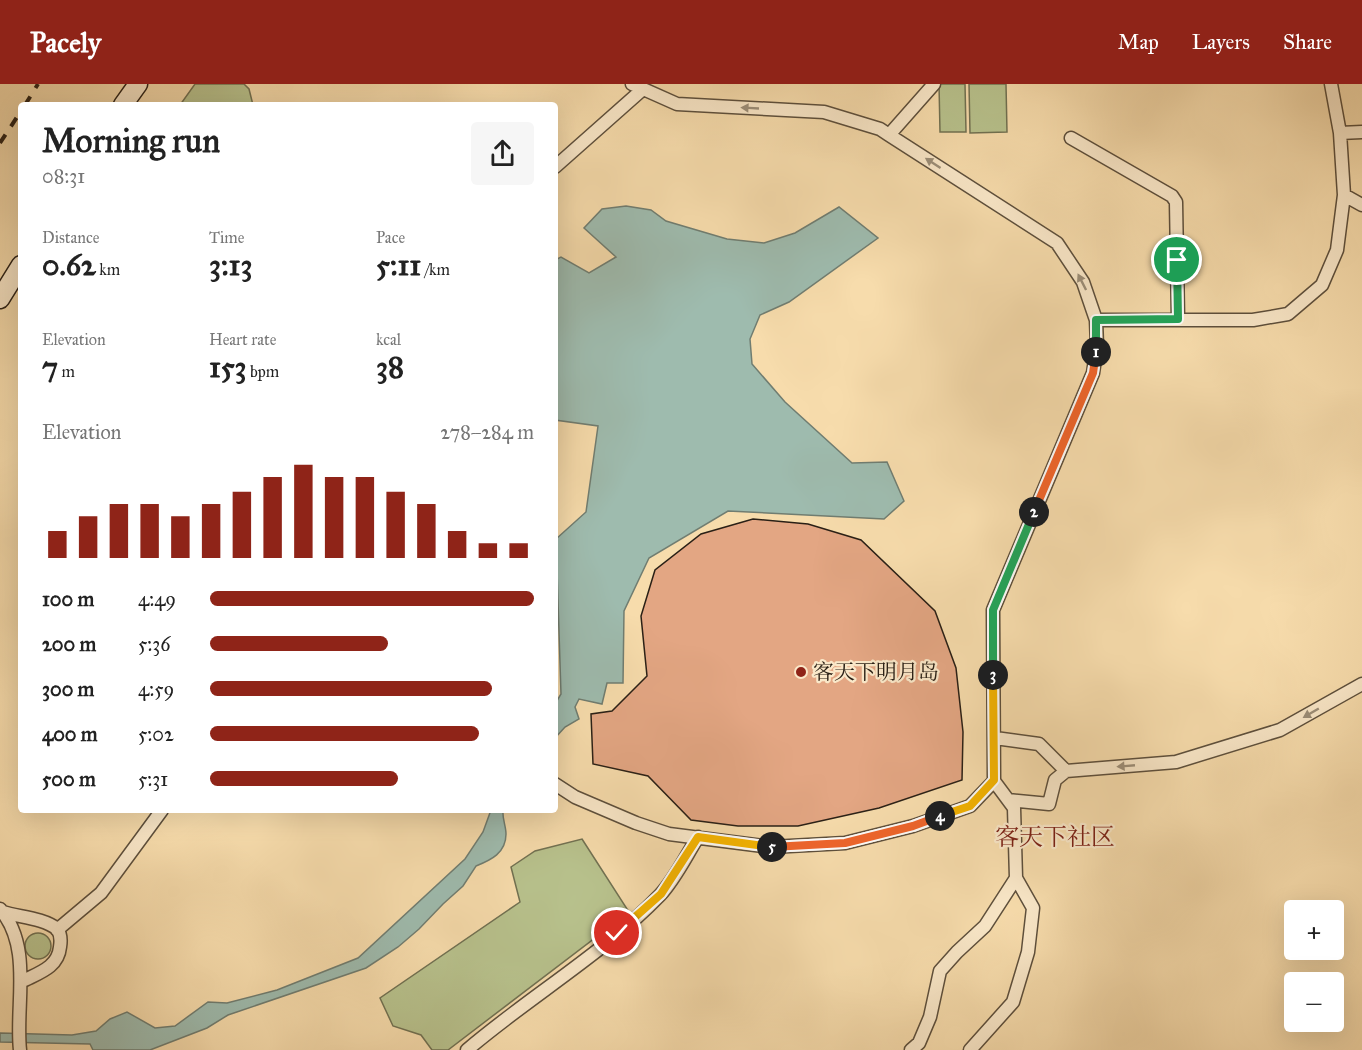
<!DOCTYPE html>
<meta charset="utf-8">
<style>
body{margin:0;font-family:"IM FELL Great Primer","Noto Serif SC",serif;background:#f6f6f6;color:#222;height:100vh;display:flex;flex-direction:column;font-size:22px;white-space:nowrap}
*{box-sizing:border-box;margin:0}
p{font-size:20px;color:#767676}
.icon{flex:none;width:33px;height:33px;fill:none;stroke:currentColor;stroke-width:2;stroke-linecap:round;stroke-linejoin:round}
.map{position:relative;flex:1;overflow:hidden}
.side{position:absolute;left:18px;top:18px;width:540px;height:711px;display:flex;flex-direction:column;background:#fff;border-radius:6px;box-shadow:0 6px 24px #0002}
.side>*{flex:none}
.tools{position:absolute;left:1284px;top:816px;display:grid;gap:12px}
.tools a{display:grid;place-items:center;width:60px;height:60px;border-radius:6px;background:#fff;box-shadow:0 6px 24px #0002;font-size:30px}
.pin{position:absolute;display:grid;place-items:center;width:51px;height:51px;color:#fff;margin:-26px;border:3px solid #fff;border-radius:50%;box-shadow:0 2px 6px #0007}
.km{position:absolute;width:30px;height:30px;margin:-15px;border-radius:50%;background:#222;color:#fff;font-size:16px;line-height:30px;text-align:center}
.round{display:grid;place-items:center;flex:none;width:63px;height:63px;border-radius:6px;background:#f6f6f6}
.head{display:flex;align-items:center;justify-content:space-between;height:102px;padding:0 24px}
h1{font-size:33px;font-weight:700;line-height:45px}
.stats{display:grid;grid-template-columns:repeat(3,1fr);gap:9px;height:102px;padding:6px 24px}
.stats div{display:grid;align-content:center}
.stats b{font-size:30px;font-weight:700}
.stats small{font-size:16px;font-weight:400}
.stats p{font-size:16px}
.chart{height:168px;padding:12px 24px}
.chart p{display:flex;justify-content:space-between}
.chart svg{width:100%;height:108px;margin-top:6px;stroke:#8f2418;stroke-width:6}
ul{padding:0 24px;list-style:none;font-size:20px}
li{display:grid;grid-template-columns:96px 72px 1fr;align-items:center;height:45px}
li i{height:15px;border-radius:8px;background:#8f2418}
header{display:flex;align-items:center;gap:36px;box-sizing:border-box;height:84px;padding:0 30px;background:#8f2418;color:#fff}
header strong{font-size:28px}
nav{display:flex;gap:33px;margin-inline-start:auto;font-size:21px}
.map>svg:first-child{display:block}
.green{fill:#b8c28d;stroke:#717152;stroke-width:1.5}
.water{fill:#9ebbae;stroke:#707d71;stroke-width:1.5}
.building{fill:#e3a683;stroke:#2a2016;stroke-width:1.5}
.lines{fill:none;stroke-linecap:round;stroke-linejoin:round}
.street-casing{stroke:#5d4f3c;stroke-width:15}
.secondary-casing{stroke:#2a2016;stroke-width:21}
.street{stroke:#fae8c9;stroke-width:12}
.secondary{stroke:#fae8c9;stroke-width:18}
.rail{stroke:#2a2016;stroke-width:4;stroke-dasharray:10 10;stroke-linecap:butt}
.oneway{fill:#9c8e78}
.split-1-casing{stroke:#fff;stroke-width:12}
.split-2-casing{stroke:#fff;stroke-width:12}
.split-3-casing{stroke:#fff;stroke-width:12}
.split-4-casing{stroke:#fff;stroke-width:12}
.split-5-casing{stroke:#fff;stroke-width:12}
.split-6-casing{stroke:#fff;stroke-width:12}
.split-1{stroke:#22a559;stroke-width:8}
.split-2{stroke:#f0652b;stroke-width:8}
.split-3{stroke:#22a559;stroke-width:8}
.split-4{stroke:#f5b400;stroke-width:8}
.split-5{stroke:#f0652b;stroke-width:8}
.split-6{stroke:#f5b400;stroke-width:8}
.poi-dot{fill:#8f2418;stroke:#fae8c9;stroke-width:2}
.labels{text-anchor:middle;dominant-baseline:central;stroke-width:4.5;stroke-linejoin:round;paint-order:stroke}
.poi-label{font-size:21px;fill:#2a2016;stroke:#fae8c9;text-anchor:start}
.quarter-label{font-size:24px;fill:#7a1f14;stroke:#fae8c9}
</style>
<header>
<strong>Pacely</strong>
<nav><a>Map</a><a>Layers</a><a>Share</a></nav>
</header>
<div class="map">
<svg width="1362" height="966" viewBox="0 0 1362 966">
<rect width="100%" height="100%" fill="#f7dcac"/>
<filter id="stains"><feTurbulence type="fractalNoise" baseFrequency=".00333" numOctaves="4"/><feColorMatrix values="0 0 0 0 .2 0 0 0 0 .09 0 0 0 0 .02 0 0 0 .5 -.17"/></filter>
<radialGradient id="worn" r=".72"><stop offset=".6" stop-color="#630" stop-opacity="0"/><stop offset="1" stop-color="#630" stop-opacity=".3"/></radialGradient>
<path class="green" d="M195,0h49l5,5 4,16h-73z
M939,0h26l1,48h-26z
M969,0h37l1,48 -37,1z
M582,755l47,73 -181,138h-16l-11,-15 -28,-9 -13,-28 140,-96 -9,-35 24,-16z
M25 862a13 13 0 1 1 26 0a13 13 0 1 1-26 0Z"/>
<path class="water" d="M626,122l25,4 15,11 61,18 37,4 31,-10 44,-26 39,31 -89,64 -29,13 -10,24 2,25 33,38 67,61 35,-1 17,39 -20,18 -156,-8 -79,47 -25,53 -1,72h-16l-5,21 -23,-5 -4,8 4,12 -14,8 -10,11v-34l6,-10 -5,-155 30,-27 12,-86 -43,-6v-160l6,-3 28,16 27,-16 -32,-29 18,-19z
M491,726h12c-1,8 3,16 3,24 0,19 -15,26 -30,32l-13,20 -20,18 -24,25 -21,18 -32,21 -138,47 -21,13 -57,22h-57l-3,-6 -90,-2v-9l72,2 24,-4 14,-12 17,-7 28,16 20,-2 33,-24 19,1 50,-13 81,-32 107,-99 18,-27z"/>
<path class="building" d="M753,435l55,5 53,16 74,71 21,57 7,64 -1,48 -83,28 -81,18h-60l-47,-6 -43,-44 -55,-12 -2,-50 21,-3 35,-35 -6,-60 14,-46 46,-36z"/>
<g class="lines">
<defs>
<path id="street" d="M632,0l45,20 147,8 56,17 9,6 168,108 26,39 13,38 1,26 -4,27 -100,237 1,171 20,27 2,70 -31,48 -28,26 -17,19 -10,46 -11,26 -8,7
M1340,49l22,-1
M889,51l45,-51
M1071,54l101,58 4,6 2,117
M555,83l88,-78
M1344,111l18,10
M1096,236h157l35,-6 34,-29 15,-35 7,-55 -4,-62 -9,-49
M995,654l44,6 27,27
M555,700l20,13 61,26 33,11 102,13 74,-4 68,-17 57,-20 24,-25
M1008,716l41,4 6,-24 11,-9 110,-9 104,-32 82,-46
M0,825c33,38 15,96 20,141
M3,828c15,5 41,6 54,17 4,5 4,12 3,18 -2,21 -22,26 -39,35
M57,846l44,-37 61,-83
M467,966c62,-53 136,-96 193,-155 15,-16 26,-39 38,-58
M970,966l43,-48 15,-50 5,-44 -17,-30"/>
<path id="secondary" d="M123,21l15,-21
M0,215l21,-34"/>
</defs>
<use href="#street" class="street-casing"/>
<use href="#secondary" class="secondary-casing"/>
<use href="#street" class="street"/>
<use href="#secondary" class="secondary"/>
<path class="rail" d="M25,21l13,-21
M0,59l21,-32"/>
</g>
<defs><path id="oneway-solid" d="M-6-.8H1V-3.2L6.5 0L1 3.2V.8H-6Z" transform="scale(1.5)"/></defs>
<g class="oneway">
<use href="#oneway-solid" transform="translate(750 24) rotate(-177)"/>
<use href="#oneway-solid" transform="translate(933 79) rotate(-147)"/>
<use href="#oneway-solid" transform="translate(1082 198) rotate(-117)"/>
<use href="#oneway-solid" transform="translate(1311 629) rotate(150)"/>
<use href="#oneway-solid" transform="translate(1126 682) rotate(175)"/>
</g>
<g class="lines">
<defs>
<path id="split-1" d="M1096,268v-32l82,-1 -1,-59"/>
<path id="split-2" d="M1034,428l59,-139 3,-21"/>
<path id="split-3" d="M993,591v-65l41,-98"/>
<path id="split-4" d="M940,732l30,-10 24,-26 -1,-105"/>
<path id="split-5" d="M772,763l73,-4 68,-17 27,-10"/>
<path id="split-6" d="M617,849l44,-39 37,-57 74,10"/>
</defs>
<use href="#split-1" class="split-1-casing"/>
<use href="#split-2" class="split-2-casing"/>
<use href="#split-3" class="split-3-casing"/>
<use href="#split-4" class="split-4-casing"/>
<use href="#split-5" class="split-5-casing"/>
<use href="#split-6" class="split-6-casing"/>
<use href="#split-1" class="split-1"/>
<use href="#split-2" class="split-2"/>
<use href="#split-3" class="split-3"/>
<use href="#split-4" class="split-4"/>
<use href="#split-5" class="split-5"/>
<use href="#split-6" class="split-6"/>
</g>
<circle class="poi-dot" cx="801" cy="588" r="6"/>
<g class="labels">
<g class="poi-label">
<text x="813" y="588">客天下明月岛</text>
</g>
<g class="quarter-label">
<text x="1055" y="753">客天下社区</text>
</g>
</g>
<rect width="100%" height="100%" filter="url(#stains)"/>
<rect width="100%" height="100%" fill="url(#worn)"/>
</svg>
<div class="tools">
<a>+</a>
<a>−</a>
</div>
<div class="pin" style="left:1177px;top:176px;background:#1e9e55"><svg class="icon" aria-label="arrive" viewBox="0 0 24 24"><path d="M6 21V4h12l-3 4 3 4H6"/></svg></div>
<div class="pin" style="left:617px;top:849px;background:#d93025"><svg class="icon" aria-label="check" viewBox="0 0 24 24"><path d="M5 12l5 5 9-10"/></svg></div>
<b class="km" style="left:1096px;top:268px">1</b>
<b class="km" style="left:1034px;top:428px">2</b>
<b class="km" style="left:993px;top:591px">3</b>
<b class="km" style="left:940px;top:732px">4</b>
<b class="km" style="left:772px;top:763px">5</b>
<section class="side">
<div class="head"><div><h1>Morning run</h1><p>08:31</p></div><a class="round"><svg class="icon" aria-label="share" viewBox="0 0 24 24"><path d="M12 15V3M7 8l5-5 5 5M5 13v7h14v-7"/></svg></a></div>
<div class="stats">
<div><p>Distance</p><b>0.62<small> km</small></b></div>
<div><p>Time</p><b>3:13</b></div>
<div><p>Pace</p><b>5:11<small> /km</small></b></div>
</div>
<div class="stats">
<div><p>Elevation</p><b>7<small> m</small></b></div>
<div><p>Heart rate</p><b>153<small> bpm</small></b></div>
<div><p>kcal</p><b>38</b></div>
</div>
<div class="chart"><p><span>Elevation</span>278–284 m</p>
<svg viewBox="0 0 160 44" preserveAspectRatio="none"><path d="M5 44V33M15 44V27M25 44V22M35 44V22M45 44V27M55 44V22M65 44V17M75 44V11M85 44V6M95 44V11M105 44V11M115 44V17M125 44V22M135 44V33M145 44V38M155 44V38"/></svg>
</div>
<ul>
<li><b>100 m</b>4:49<i style="width:100%"></i></li>
<li><b>200 m</b>5:36<i style="width:55%"></i></li>
<li><b>300 m</b>4:59<i style="width:87%"></i></li>
<li><b>400 m</b>5:02<i style="width:83%"></i></li>
<li><b>500 m</b>5:31<i style="width:58%"></i></li>
</ul>
</section>
</div>
